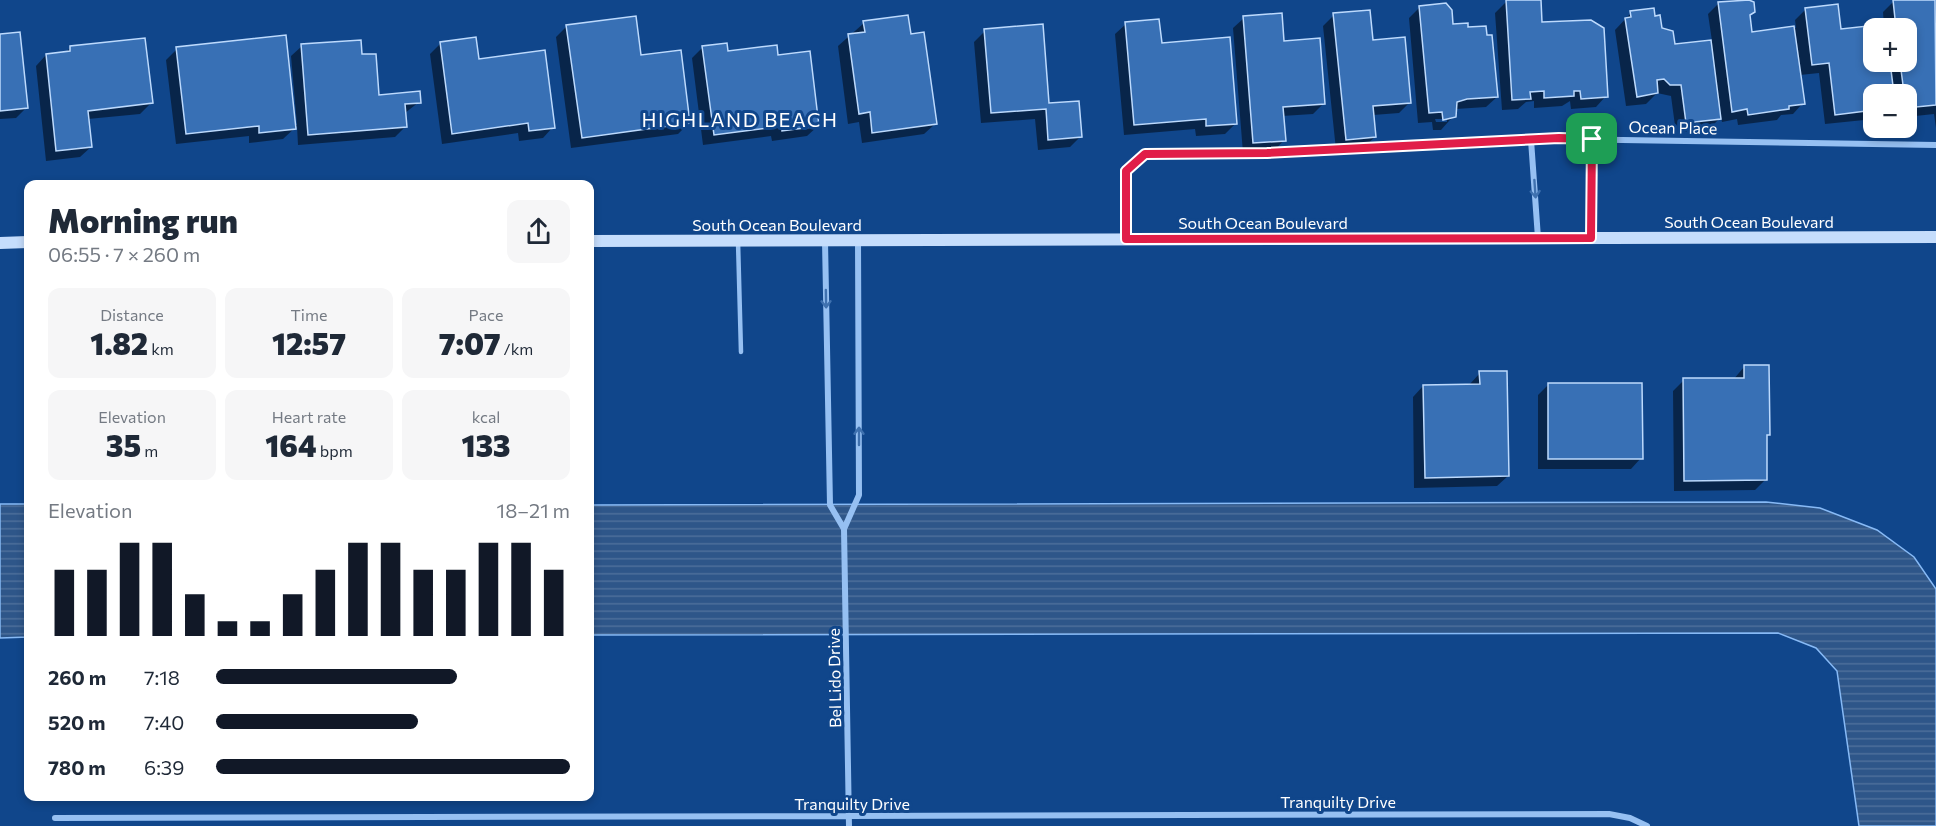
<!DOCTYPE html>
<meta charset="utf-8">
<style>
body{margin:0;font-family:Commissioner,sans-serif;background:#f6f6f7;color:#1f2937;height:100vh;display:flex;flex-direction:column;font-size:22px;white-space:nowrap}
*{box-sizing:border-box;margin:0}
p{font-size:20px;color:#747a83}
.icon{flex:none;width:33px;height:33px;fill:none;stroke:currentColor;stroke-width:2;stroke-linecap:round;stroke-linejoin:round}
.map{position:relative;flex:1;overflow:hidden}
.panel{position:absolute;left:24px;top:180px;width:570px;height:621px;display:flex;flex-direction:column;background:#fff;border-radius:12px;box-shadow:0 3px 9px #0003}
.panel>*{flex:none}
.tools{position:absolute;left:1863px;top:18px;display:grid;gap:12px}
.tools a{display:grid;place-items:center;width:54px;height:54px;border-radius:12px;background:#fff;box-shadow:0 3px 9px #0003;font-size:30px}
.pin{position:absolute;display:grid;place-items:center;width:51px;height:51px;color:#fff;margin:-26px;border-radius:12px;box-shadow:0 3px 9px #0006}
.round{display:grid;place-items:center;flex:none;width:63px;height:63px;border-radius:12px;background:#f6f6f7}
.head{display:flex;align-items:center;justify-content:space-between;height:102px;padding:0 24px}
h1{font-size:33px;font-weight:800;line-height:45px}
.figures{display:grid;grid-template-columns:repeat(3,1fr);gap:9px;height:102px;padding:6px 24px}
.figures div{display:grid;align-content:center;border-radius:12px;background:#f6f6f7;text-align:center}
.figures b{font-size:30px;font-weight:800}
.figures small{font-size:16px;font-weight:400}
.figures p{font-size:16px}
.chart{height:168px;padding:12px 24px}
.chart p{display:flex;justify-content:space-between}
.chart svg{width:100%;height:108px;margin-top:6px;stroke:#111827;stroke-width:6}
ul{padding:0 24px;list-style:none;font-size:20px}
li{display:grid;grid-template-columns:96px 72px 1fr;align-items:center;height:45px}
li i{height:15px;border-radius:8px;background:#111827}
.map>svg:first-child{display:block}
.water{fill:url(#water-rules);stroke:#87baf6;stroke-width:1.5}
.shadow{fill:#0007;fill-rule:evenodd}
.building{fill:#3870b5;stroke:#bddafd;stroke-width:1.5}
.lines{fill:none;stroke-linecap:round;stroke-linejoin:round}
.lane{stroke:#96c0f2;stroke-width:4.5}
.street{stroke:#96c0f2;stroke-width:6}
.secondary{stroke:#c5ddfc;stroke-width:12}
.oneway{stroke:#3f71af}
.route-casing{stroke:#fff;stroke-width:12}
.route{stroke:#e11d48;stroke-width:8}
.labels{text-anchor:middle;dominant-baseline:central;stroke-width:6;stroke-linejoin:round;paint-order:stroke}
.street-label{font-size:16px;fill:#fff;stroke:#10468b}
.quarter-label{font-size:20px;letter-spacing:1.5px;fill:#fff;stroke:#10468b}
</style>
<div class="map">
<svg width="1936" height="826" viewBox="0 0 1936 826">
<defs>
<pattern id="water-rules" width="6" height="5" patternUnits="userSpaceOnUse" patternTransform="scale(1.5)"><rect width="6" height="5" fill="#2e5689"/><path d="M0 2.5h6" fill="none" stroke="#4d6f9b"/></pattern>
</defs>
<rect width="100%" height="100%" fill="#10468b"/>
<path class="water" d="M1766,502l54,6 57,22 37,27 22,32v237h-77l-22,-155 -21,-23 -38,-15 -1188,2v-130z
M0,504h28v133l-28,1z"/>
<path class="shadow" d="M1539,0l2,23 65,73 -10,11 -25,2 -1,-8 -8,5 -28,2v-7l-8,1 -8,7 -16,1 -7,-97 11,-11z
M1749,0l3,3 -3,12 2,19 45,-6 -1,-8 11,-11 34,21 44,-5 -1,-13 11,-11 39,-1 3,26v102l-2,-14 -28,3v-23h-32v25l-49,5 -6,-51 -19,2 3,28 -10,11 -12,1 -4,5 -39,5 -1,-6 -15,3 -1,-5 -12,12 -33,4 -5,-37 -14,-3 -11,11 -20,2 -11,-76 16,-17 23,5 20,28 38,-5 -4,-27 11,-11zM1874,28h32v34h-32z
M1420,7l32,18 33,12 9,9 3,51 -11,10 -30,2v4l-15,17h-8l-1,-8 -14,1 -9,-105zM1435,119h12v3h-11z
M1334,15l38,27 38,60 -11,11 -26,2 2,22 -11,10 -28,3 -13,-124z
M1244,18l38,24 42,61 -11,11 -31,2 2,24 -10,11 -31,2 -10,-125z
M864,23l45,12 26,89 -11,10 -62,9 -3,-21 -11,2 -10,-78z
M1126,24l110,99 -11,11 -29,2 -1,-7 -71,6 -9,-101z
M567,26l73,31 49,66 -11,11 -107,14 -15,-111z
M985,31l63,74 33,31 -11,11 -32,3 -3,-31 -54,4 -7,-81z
M0,35l27,72 -11,11 -16,1z
M441,43l37,17 75,67 -10,11 -24,3 -1,-8 -76,11 -12,-90z
M302,46l58,10 17,40 42,6 -14,11 1,13 -11,11 -97,8 -1,-19 -14,13 -34,4v-7l-73,8 -10,-84 11,-11 117,76h3l-6,-69z
M703,47l23,6 51,3 41,70 -11,10 -35,5 -1,-5 -68,9 -11,-87z
M70,48l81,55 -11,11 -52,5 3,28 -11,10 -34,4 -10,-95 10,-11 19,-2z
M1744,367l25,67 -4,3 1,42 -11,11 -81,1 -1,-100 11,-11h49z
M1480,373l28,103 -11,10 -83,2 -1,-91 10,-11 46,-1z
M1549,384l92,74 -10,11h-93v-74z"/>
<path class="building" d="M1506,0h35l1,22 49,-2 13,8 4,69 -27,2 -1,-8h-6v5l-30,2v-7l-14,1 1,7 -19,1z
M1749,0l5,2 1,10 -5,3 2,17 42,-6 11,78 -16,2v3l-41,6 -1,-6 -15,3 -14,-110z
M1893,0h42l1,105 -30,3 -6,-46h6v-34h-10z
M1446,3l6,7 1,14 15,-1v4l18,-1 1,9h5l6,62 -31,2 -10,3 -1,15 -13,3 -1,-8 -13,1 -10,-107z
M1838,4l3,25 45,-5v4h-12v34h16l4,32h-20v16l-39,5 -6,-52 -17,2 -7,-57z
M1654,8l1,8 5,-1 2,13 11,3 2,13 36,-4 10,79 -35,4 -5,-38h-11l-6,-6 -7,1 1,13 -21,4 -12,-79 6,-1 -1,-6z
M1370,10l3,30 32,-3 6,66 -38,3 3,31 -30,3 -13,-127z
M1282,13l2,28 36,-3 5,66 -42,3 3,34 -33,2 -10,-127z
M908,15l3,19 13,-2 13,92 -65,9 -2,-21 -11,2 -11,-80 17,-2 -2,-11z
M636,16l5,39 40,-5 9,73 -108,15 -16,-113z
M1159,19l3,24 68,-6 7,87 -31,2v-7l-72,6 -9,-103z
M1043,24l6,79 30,-2 3,36 -34,3 -2,-31 -55,4 -7,-84z
M20,32l8,76 -28,3v-77z
M286,35l10,94 -37,4v-7l-73,8 -10,-87z
M476,37l3,22 66,-9 10,78 -26,3 -1,-8 -76,11 -12,-92z
M145,38l8,65 -65,8 4,36 -36,4 -10,-97 24,-3v-5z
M361,40l1,14h14l3,41 41,-4 1,12 -16,1 2,23 -99,8 -7,-91z
M727,43l1,8 49,-6 1,10 32,-4 9,75 -37,5v-5l-68,9 -12,-89z
M1744,365h25l1,70h-3v45l-83,1 -1,-103h61z
M1479,371h28l2,105 -84,2 -2,-93 57,-1z
M1548,383h94l1,76h-95z"/>
<g class="lines">
<path class="lane" d="M738,241l3,111"/>
<path class="street" d="M1531,140l7,98
M1591,238l1,-99
M1126,239v-68l19,-17 122,-1 292,-14 377,6
M825,241l5,264 14,24
M55,818l1554,-4 21,4 17,8
M849,826l-5,-297 15,-34 -1,-255"/>
<path class="secondary" d="M590,241l1346,-4
M0,243l28,-1"/>
</g>
<defs><path id="oneway-shaft" d="M-6 0H5M1.5-3L5.5 0L1.5 3" fill="none" stroke-width="1.6" stroke-linecap="round" stroke-linejoin="round" transform="scale(1.5)"/></defs>
<g class="oneway">
<use href="#oneway-shaft" transform="translate(1535 189) rotate(86)"/>
<use href="#oneway-shaft" transform="translate(826 299) rotate(89)"/>
<use href="#oneway-shaft" transform="translate(859 436) rotate(-90)"/>
</g>
<g class="lines">
<defs>
<path id="route" d="M1559,138l33,1 -1,99 -465,1v-68l19,-17 122,-1z"/>
</defs>
<use href="#route" class="route-casing"/>
<use href="#route" class="route"/>
</g>
<g class="labels">
<g class="street-label">
<text transform="translate(1673 127) rotate(1)">Ocean Place</text>
<text x="1749" y="221">South Ocean Boulevard</text>
<text x="1263" y="222">South Ocean Boulevard</text>
<text x="777" y="224">South Ocean Boulevard</text>
<text transform="translate(834 678) rotate(-91)">Bel Lido Drive</text>
<text x="1338" y="801">Tranquilty Drive</text>
<text x="852" y="803">Tranquilty Drive</text>
</g>
<g class="quarter-label">
<text x="740" y="119">HIGHLAND BEACH</text>
</g>
</g>
</svg>
<div class="tools">
<a>+</a>
<a>−</a>
</div>
<div class="pin" style="left:1592px;top:139px;background:#1e9e55"><svg class="icon" aria-label="arrive" viewBox="0 0 24 24"><path d="M6 21V4h12l-3 4 3 4H6"/></svg></div>
<section class="panel">
<div class="head"><div><h1>Morning run</h1><p>06:55 · 7 × 260 m</p></div><a class="round"><svg class="icon" aria-label="share" viewBox="0 0 24 24"><path d="M12 15V3M7 8l5-5 5 5M5 13v7h14v-7"/></svg></a></div>
<div class="figures">
<div><p>Distance</p><b>1.82<small> km</small></b></div>
<div><p>Time</p><b>12:57</b></div>
<div><p>Pace</p><b>7:07<small> /km</small></b></div>
</div>
<div class="figures">
<div><p>Elevation</p><b>35<small> m</small></b></div>
<div><p>Heart rate</p><b>164<small> bpm</small></b></div>
<div><p>kcal</p><b>133</b></div>
</div>
<div class="chart"><p><span>Elevation</span>18–21 m</p>
<svg viewBox="0 0 160 44" preserveAspectRatio="none"><path d="M5 44V17M15 44V17M25 44V6M35 44V6M45 44V27M55 44V38M65 44V38M75 44V27M85 44V17M95 44V6M105 44V6M115 44V17M125 44V17M135 44V6M145 44V6M155 44V17"/></svg>
</div>
<ul>
<li><b>260 m</b>7:18<i style="width:68%"></i></li>
<li><b>520 m</b>7:40<i style="width:57%"></i></li>
<li><b>780 m</b>6:39<i style="width:100%"></i></li>
</ul>
</section>
</div>
